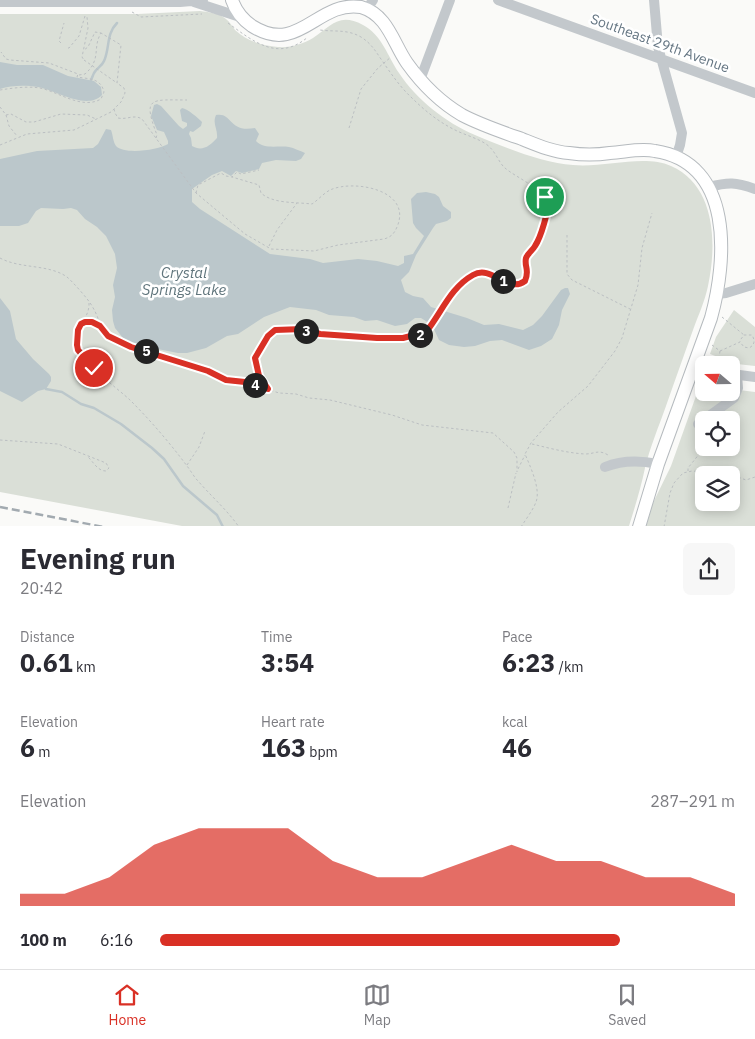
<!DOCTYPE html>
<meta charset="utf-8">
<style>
body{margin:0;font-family:"IBM Plex Sans",sans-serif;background:#f7f7f7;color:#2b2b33;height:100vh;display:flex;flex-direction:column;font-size:19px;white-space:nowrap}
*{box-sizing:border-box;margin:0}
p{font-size:16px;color:#7c7c81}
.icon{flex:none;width:28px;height:28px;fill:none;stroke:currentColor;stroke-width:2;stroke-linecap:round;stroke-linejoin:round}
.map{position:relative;height:526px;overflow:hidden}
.drawer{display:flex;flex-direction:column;background:#fff;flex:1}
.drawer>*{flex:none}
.needle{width:32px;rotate:290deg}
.tools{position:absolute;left:695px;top:356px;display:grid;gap:10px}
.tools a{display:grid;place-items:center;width:45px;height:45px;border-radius:8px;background:#fff;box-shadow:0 2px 12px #0003;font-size:25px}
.pin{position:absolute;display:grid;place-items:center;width:42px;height:42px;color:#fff;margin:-21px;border:2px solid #fff;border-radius:50%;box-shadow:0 1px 5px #0007}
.km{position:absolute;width:25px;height:25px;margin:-12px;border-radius:50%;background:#222;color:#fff;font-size:14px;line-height:25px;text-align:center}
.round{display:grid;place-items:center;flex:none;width:52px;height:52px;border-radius:8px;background:#f7f7f7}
.headline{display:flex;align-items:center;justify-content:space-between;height:85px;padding:0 20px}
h1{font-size:28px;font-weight:800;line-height:38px}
.stats{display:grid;grid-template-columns:repeat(3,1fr);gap:8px;height:85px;padding:5px 20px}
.stats div{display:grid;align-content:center}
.stats b{font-size:25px;font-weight:800}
.stats small{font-size:14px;font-weight:400}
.stats p{font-size:14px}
.chart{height:140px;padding:10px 20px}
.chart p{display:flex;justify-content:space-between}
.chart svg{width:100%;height:90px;margin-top:5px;fill:#d93025;opacity:.7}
ul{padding:0 20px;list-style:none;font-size:16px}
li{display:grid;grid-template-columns:80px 60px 1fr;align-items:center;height:38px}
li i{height:12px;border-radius:6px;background:#d93025}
.tabs{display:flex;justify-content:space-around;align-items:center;height:70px;border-top:1px solid #e1e1e2;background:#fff;font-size:14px;color:#7c7c81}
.tabs a{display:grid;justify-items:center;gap:2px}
.tabs .selected{color:#d93025}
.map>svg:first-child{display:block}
.green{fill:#dadfd7;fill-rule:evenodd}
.water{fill:#bbc7cb}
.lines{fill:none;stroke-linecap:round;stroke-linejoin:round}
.stream{stroke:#bbc7cb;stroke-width:2.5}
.major-casing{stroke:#b5babe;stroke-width:14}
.path{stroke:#bbbfc2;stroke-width:1;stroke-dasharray:2.5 2.5;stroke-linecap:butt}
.minor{stroke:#c3c8cc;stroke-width:10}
.major{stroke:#fff;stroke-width:12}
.rail{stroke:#a2aab0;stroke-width:2.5;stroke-dasharray:8 4;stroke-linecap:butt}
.path-bridge{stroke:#bbbfc2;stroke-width:1;stroke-dasharray:2.5 2.5;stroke-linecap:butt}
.route-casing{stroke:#fff;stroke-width:10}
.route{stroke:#d93025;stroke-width:6}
.labels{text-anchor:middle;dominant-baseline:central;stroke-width:5;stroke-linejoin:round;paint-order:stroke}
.street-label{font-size:14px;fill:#657683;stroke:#fff}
.water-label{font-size:15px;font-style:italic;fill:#60757c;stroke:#fff}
</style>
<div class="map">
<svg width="755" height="527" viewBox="0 0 755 527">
<rect width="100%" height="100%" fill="#fafaf8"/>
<path class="green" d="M200,11c8,1 19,2 26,8 4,3 6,7 9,11 12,11 27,16 43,17 12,1 25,-3 35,-9 18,-12 26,-26 50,-13 19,10 25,32 36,48 18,27 46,49 76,62 29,12 67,28 98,30 31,3 71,-11 98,1 45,20 46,78 37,120 -3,15 -10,30 -15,44 -9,25 -18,50 -27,76 -7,20 -16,41 -21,62 -4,19 -10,39 -16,58h-447l-182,-34v-478h138z
M734,310l21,17v39l-18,-2 -27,-10 6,-17z
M704,379v13h27v-3l24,3v134l-109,1 6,-22 19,-39 30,-84zM704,420h27v28h-27zM704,475h27v27h-27z"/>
<path class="water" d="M0,62l17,3h26l25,11 26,5 7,6 1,8c-15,16 -47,-5 -64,-8 -11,-2 -27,-2 -38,2z
M157,104l4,2 18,20 4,3 4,-3v-3l-5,-2 -2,-11 2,-2c6,1 16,10 20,14l-1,4 -8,6 -3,-1 -1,3 2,4 1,8c10,6 18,0 25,-8 1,-9 -5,-14 -1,-23 17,-3 12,18 39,13l4,6 -3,7c9,9 22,4 33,6 5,1 11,4 16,6l-4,6 -5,2 -20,-1 -14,3 -3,6 -17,4 -6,-2 -5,5 -9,-5 -10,4 -20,14v13l8,7 70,45 40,5 13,4 35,-4 19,2 21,5 6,-3v-7l9,-2 11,-18 -8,-8 -3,-5 -2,-24 6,-6 9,-1 9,2 4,3 4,9 8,6v6l-4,3 -11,3 -3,4 -17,27 -7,17 -8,8 4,12 8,4 10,2 8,9 36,11 17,7 15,-1 24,6 10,-5 9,-9 19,-26 4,-2h3l2,6 -8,16 -3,15 -7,14 -11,7 -12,4 -27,-10 -12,1 -15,5 -11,1 -15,-2 -10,-5 -7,-15 -11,-7h-6l-8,6 -12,2 -18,-6 -12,1 -11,-4 -25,-2 -13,-5 -26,-3 -26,10 -26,17 -11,2 -21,12 -19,5h-9l-46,-9 -9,-6 -8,-10 -2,-7 -1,-11 3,-13 -2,-12 4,-17 -2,-14 -9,-18 -9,-9 -12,-8 -8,-9 -6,-2 -8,1 -22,-1 -5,3 -8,12 -9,3h-19v-67l37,-8 56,-3 5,-4 8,-15 5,1c2,5 2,12 5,16 8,9 43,4 52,-2v-3l-4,-9 -7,-2 -6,-14 3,-11z
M0,298l10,13 6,28 17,20 16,15 2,3v4l-5,8 -8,2 -16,11 -22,-11z"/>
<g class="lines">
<path class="stream" d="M91,80c1,-2 2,-5 3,-7 3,-5 8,-7 10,-12 6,-13 2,-27 13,-38
M46,389l16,3 19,12 13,4 27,16 31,24 12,11 19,27 34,29 6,12"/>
<defs>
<path id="major" d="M232,0c4,12 10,19 20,26 47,30 65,-26 109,-19 27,8 32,36 46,56 15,21 33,39 55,52 19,10 40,17 60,24 15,6 31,13 47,14 13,2 28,2 41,0 16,-1 30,-5 45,-2 79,12 72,109 56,167l-53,146 -19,63"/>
</defs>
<use href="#major" class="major-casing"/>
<path class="path" d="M132,12l9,5 61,-3
M228,23c26,19 50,39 80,14
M61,43l-2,-2 5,-18
M68,48h1l10,-12 6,-20 2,1 1,11 -6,29 2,3
M79,75l6,-1c17,-15 7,-26 16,-41l-6,-1 -7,15 -4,3
M0,90c13,-2 27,-4 40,-2 19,4 42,22 61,11l3,-7c-3,-14 -15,-13 -27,-15l1,-3 -29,-11 -39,-3 -4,-1 -5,-7
M0,107l6,8 3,11 8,10
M114,109l1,4 3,5c9,2 16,-4 24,1l54,74 49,41 26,15 43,2 24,-6 46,-6c7,-2 10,-5 13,-12 16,-37 -43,-48 -67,-37 -6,3 -12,10 -18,14 -16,-2 -39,0 -51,-11l-2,-8 -27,-8
M6,115l5,-1 15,8h8l27,-8 26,1 9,4
M349,128l12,-39 17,-21 13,-11
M156,138l1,-3c-15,-39 -6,-35 30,-35
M0,145l27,-11 47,-4 37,-18 10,-10 4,-9 -1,-5 -7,-5 4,-38 -20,-12
M196,193l2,-8 23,-12 5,3 6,1 5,-5 4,2 18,-4
M567,235v39l5,6 58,29
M269,246l8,-16 20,-27
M0,258c20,11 49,6 67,19 5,4 22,23 25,29 11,18 5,25 27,36l89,29 18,9 19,2 34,11 17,1 13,4 21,2 62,15 30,10 71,8 21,19 3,6v14
M89,303c1,17 -19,28 -11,46 8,17 38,38 52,51 20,20 40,43 57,66 4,5 7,11 11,15 14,16 29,29 41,46
M722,317l22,18
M82,324l10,-2 7,4
M712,345l8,6 -2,14
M720,351l20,-9 1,-3 3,-4h8c3,5 3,10 -3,13l-5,-1 -4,-5
M268,389c-11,-16 -19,-27 -6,-44 5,-5 7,-11 13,-15 8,0 18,-2 27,-1 5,1 11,4 18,5 19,3 94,10 108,-3 4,-5 7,-11 10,-16 9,-16 20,-34 38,-41 15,-7 26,12 42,10 15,-2 7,-17 8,-25 1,-6 8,-10 11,-15 6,-11 9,-28 11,-40 -2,-14 -33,-27 -43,-36 -7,-6 -9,-17 -19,-24 -9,-6 -21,-9 -31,-14 -16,-8 -30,-19 -43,-32 -11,-10 -20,-23 -29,-36 -7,-10 -11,-18 -22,-25 -14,-8 -26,-5 -41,-7
M0,440l58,4 48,19 3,5 -3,3c-9,0 -13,-10 -19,-15
M532,444c17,4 35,9 53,10 10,0 13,-5 23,1
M187,465l12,-18 6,-16
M518,469l7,-14
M688,471v-3l12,-15 4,-10
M508,508l8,-35
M521,527c5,-8 12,-17 15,-25 5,-13 -6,-36 -11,-48l6,-11 27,-31 30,-26 27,-35 7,-13 16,-53 4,-37 10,-35
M664,527l6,-34 4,-10 9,-10 9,-2 38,3 16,6 9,-3"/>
<path class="minor" d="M498,0l257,93
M654,0l4,47 24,86 -2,12 -4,12
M0,2h180l23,-2
M194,2l46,15
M367,9l6,-9
M420,80l30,-80
M709,187c19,-5 27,-5 46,2
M717,294l9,-1 29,-9
M695,361l11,4
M732,374l23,3
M698,424l36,-26 4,-10 -1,-12
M605,467c17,-7 34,-7 53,-3"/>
<use href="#major" class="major"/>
<path class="rail" d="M0,507l104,20"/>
<path class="path-bridge" d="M84,60l33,23"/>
</g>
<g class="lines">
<defs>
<path id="route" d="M94,368l-16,-18 -1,-5 1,-15 3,-6 4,-2h7l8,4 8,10 23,11 77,24 18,9 19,2 23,7 -9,-13 -4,-18 13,-22 7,-6 28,-1 17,5 57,4h26l23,-6c16,-20 24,-44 47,-57 19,-11 34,19 52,6 5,-11 -1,-14 1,-23 2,-5 7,-8 9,-12 6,-9 14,-36 13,-46l-3,-3"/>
</defs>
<use href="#route" class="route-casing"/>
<use href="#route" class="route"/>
</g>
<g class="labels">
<g class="street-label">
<text transform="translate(660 43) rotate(20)">Southeast 29th Avenue</text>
</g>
<g class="water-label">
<text x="184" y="272">Crystal<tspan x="184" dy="17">Springs Lake</tspan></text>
</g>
</g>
</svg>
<div class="tools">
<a><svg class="needle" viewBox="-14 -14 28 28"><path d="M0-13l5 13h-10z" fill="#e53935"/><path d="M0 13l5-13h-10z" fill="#7c7c81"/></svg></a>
<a><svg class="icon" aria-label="locate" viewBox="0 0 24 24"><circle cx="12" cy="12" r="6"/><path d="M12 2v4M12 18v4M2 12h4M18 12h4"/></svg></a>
<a><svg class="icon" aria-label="layers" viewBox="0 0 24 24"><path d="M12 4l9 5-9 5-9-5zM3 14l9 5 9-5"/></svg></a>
</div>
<div class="pin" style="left:545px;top:197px;background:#1e9e55"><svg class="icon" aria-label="arrive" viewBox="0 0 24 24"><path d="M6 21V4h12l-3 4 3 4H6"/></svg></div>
<div class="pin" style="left:94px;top:368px;background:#d93025"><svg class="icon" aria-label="check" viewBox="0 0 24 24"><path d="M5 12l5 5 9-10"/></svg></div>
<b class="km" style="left:503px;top:281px">1</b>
<b class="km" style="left:420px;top:335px">2</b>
<b class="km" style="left:306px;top:331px">3</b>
<b class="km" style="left:255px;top:385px">4</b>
<b class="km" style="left:146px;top:351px">5</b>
</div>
<section class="drawer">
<div class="headline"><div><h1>Evening run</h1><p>20:42</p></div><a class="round"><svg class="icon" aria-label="share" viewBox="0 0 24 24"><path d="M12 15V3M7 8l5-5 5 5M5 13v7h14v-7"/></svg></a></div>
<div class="stats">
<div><p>Distance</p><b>0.61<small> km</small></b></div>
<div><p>Time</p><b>3:54</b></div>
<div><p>Pace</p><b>6:23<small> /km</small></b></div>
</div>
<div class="stats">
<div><p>Elevation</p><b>6<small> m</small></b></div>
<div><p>Heart rate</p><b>163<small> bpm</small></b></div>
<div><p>kcal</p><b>46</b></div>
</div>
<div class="chart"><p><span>Elevation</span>287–291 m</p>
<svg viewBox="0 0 160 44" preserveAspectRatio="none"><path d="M0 44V38L10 38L20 30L30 14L40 6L50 6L60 6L70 22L80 30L90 30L100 22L110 14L120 22L130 22L140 30L150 30L160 38V44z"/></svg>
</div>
<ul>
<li><b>100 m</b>6:16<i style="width:80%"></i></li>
</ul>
</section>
<nav class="tabs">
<a class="selected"><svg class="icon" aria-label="home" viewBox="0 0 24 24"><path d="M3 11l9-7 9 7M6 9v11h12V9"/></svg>Home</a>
<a><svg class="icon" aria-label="map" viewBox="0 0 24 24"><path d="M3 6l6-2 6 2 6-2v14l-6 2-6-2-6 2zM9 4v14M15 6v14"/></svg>Map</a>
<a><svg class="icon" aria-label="saved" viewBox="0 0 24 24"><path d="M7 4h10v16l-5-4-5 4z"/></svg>Saved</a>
</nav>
